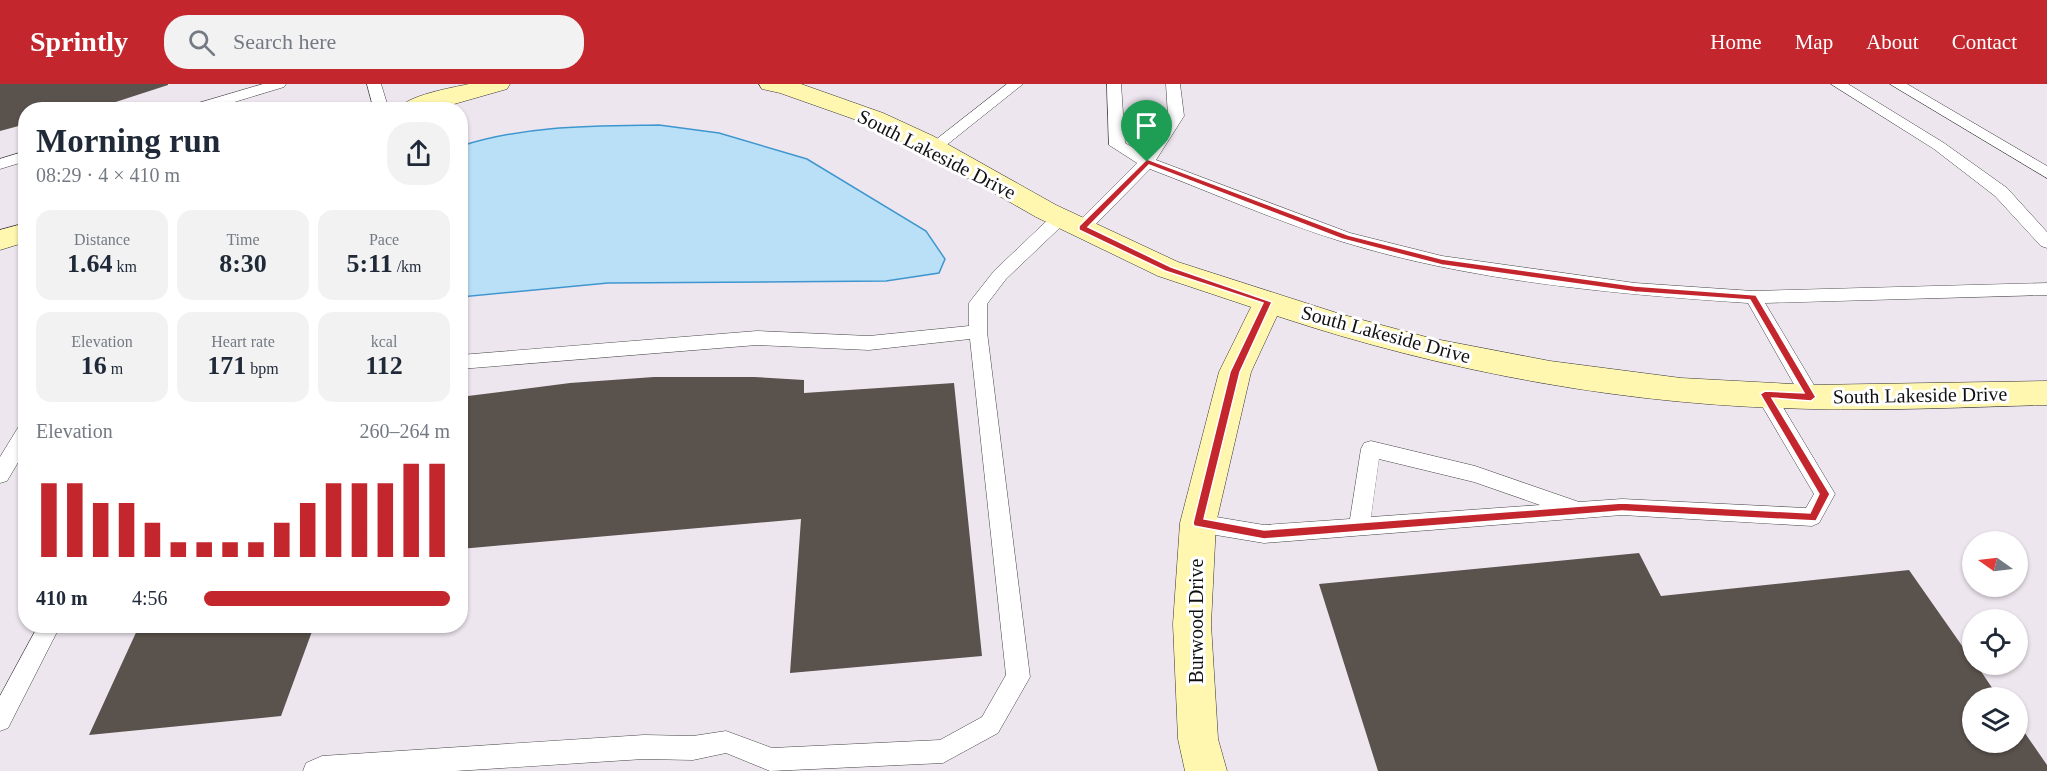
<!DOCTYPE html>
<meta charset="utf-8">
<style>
body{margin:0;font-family:"Times New Roman",serif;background:#f2f2f3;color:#1f2937;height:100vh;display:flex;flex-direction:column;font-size:22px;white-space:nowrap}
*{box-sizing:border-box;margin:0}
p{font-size:20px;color:#747a83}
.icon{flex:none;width:33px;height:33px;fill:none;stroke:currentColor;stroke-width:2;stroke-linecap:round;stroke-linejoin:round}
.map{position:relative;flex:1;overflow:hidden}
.panel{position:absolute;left:18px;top:18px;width:450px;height:531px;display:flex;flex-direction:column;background:#fff;border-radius:24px;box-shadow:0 2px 4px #0004}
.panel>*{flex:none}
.needle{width:39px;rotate:284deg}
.buttons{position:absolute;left:1962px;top:447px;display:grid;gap:12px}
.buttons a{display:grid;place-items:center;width:66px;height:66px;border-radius:50%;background:#fff;box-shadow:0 2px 4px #0004;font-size:30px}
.pin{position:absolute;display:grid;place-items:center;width:51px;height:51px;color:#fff;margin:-62px -26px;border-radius:50% 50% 50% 0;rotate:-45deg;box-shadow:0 0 6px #0007}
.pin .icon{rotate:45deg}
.round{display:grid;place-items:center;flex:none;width:63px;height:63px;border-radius:24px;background:#f2f2f3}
.headline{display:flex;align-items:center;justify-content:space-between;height:102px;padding:0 18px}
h1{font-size:33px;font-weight:700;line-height:45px}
.metrics{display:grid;grid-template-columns:repeat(3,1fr);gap:9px;height:102px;padding:6px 18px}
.metrics div{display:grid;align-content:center;border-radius:15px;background:#f2f2f3;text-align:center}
.metrics b{font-size:26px;font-weight:700}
.metrics small{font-size:16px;font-weight:400}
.metrics p{font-size:16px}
.chart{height:168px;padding:12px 18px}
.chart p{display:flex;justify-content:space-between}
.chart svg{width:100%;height:108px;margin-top:6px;stroke:#c4262e;stroke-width:6}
ul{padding:0 18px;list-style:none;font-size:20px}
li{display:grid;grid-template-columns:96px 72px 1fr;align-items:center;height:45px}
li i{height:15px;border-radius:8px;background:#c4262e}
header{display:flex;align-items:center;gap:36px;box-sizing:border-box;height:84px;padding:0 30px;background:#c4262e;color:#fff}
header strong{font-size:28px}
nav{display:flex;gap:33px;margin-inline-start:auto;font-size:21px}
.search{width:420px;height:54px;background:#f2f2f3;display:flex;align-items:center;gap:15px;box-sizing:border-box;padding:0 21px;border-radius:24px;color:#747a83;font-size:22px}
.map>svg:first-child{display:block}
.industrial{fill:#eee6ef;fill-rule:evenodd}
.water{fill:#b9e0f7;stroke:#3f96cf;stroke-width:1.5}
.building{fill:#5a524d}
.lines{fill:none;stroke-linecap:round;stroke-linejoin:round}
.lane-casing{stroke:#444;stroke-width:1}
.secondary-casing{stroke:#333;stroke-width:1}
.lane{fill:#fff;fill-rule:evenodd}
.secondary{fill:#fff6b0;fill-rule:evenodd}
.route{fill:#c4262e;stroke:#fff;stroke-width:1.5;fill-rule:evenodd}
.labels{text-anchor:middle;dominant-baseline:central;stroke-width:6;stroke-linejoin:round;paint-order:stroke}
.street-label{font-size:20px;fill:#111;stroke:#fff}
</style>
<header>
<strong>Sprintly</strong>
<div class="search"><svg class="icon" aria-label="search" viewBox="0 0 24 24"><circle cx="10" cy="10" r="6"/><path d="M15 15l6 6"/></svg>Search here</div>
<nav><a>Home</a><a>Map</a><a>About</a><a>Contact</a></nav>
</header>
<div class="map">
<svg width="2047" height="687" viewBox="0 0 2047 687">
<rect width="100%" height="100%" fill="#fffdf5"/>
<path class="industrial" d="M0,0h2047v687h-2047zM26,26h434v516h-434zM1972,458h46v44h-46zM1972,536h46v44h-46zM1972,614h46v44h-46z"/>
<path class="water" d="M659,41l60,8 88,26 119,72 19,28 -6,14 -53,8 -278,2 -147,14v-151c66,-21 130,-20 198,-21z"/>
<path class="building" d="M0,0h168v1l-77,25 -1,-4 -12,4h-52v14l-26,7z
M654,293h100l50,3v13l150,-10 28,273 -192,17 11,-154 -341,30v-152l110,-14z
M1639,469l22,43 248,-26 63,90v4h4l23,34h-27v44h46v-19l29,42v6h-669l-59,-187z
M139,542h175l-33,90 -192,19z"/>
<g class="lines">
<defs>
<path id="lane" d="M263,0h23l-2,3 -76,23h-25l2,-3z
M367,0h14l8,26h-15z
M1007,0h16l-84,67h-10l-3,-3 3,-3z
M1107,0h14l4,59 19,11 24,-38 -2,-32h14l4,32 -28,44 194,73 92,23 193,27 118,8 294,-8v12l-282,8 56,94 -3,5 -7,2 -7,-2 -56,-99c-134,-9 -280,-22 -408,-62 -64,-20 -127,-48 -190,-72l-62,63h-12l-2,-4 2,-4 61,-61 -28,-18z
M1831,0h17l96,59 63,45 40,44v16l-6,-2 -46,-50 -61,-47z
M1890,0h17l140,82v12z
M26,67v10l-26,8v-10z
M1061,128l6,1 2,4 -2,4 -61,58 -19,25v28l43,345 -32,56 -55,30 -173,8 -44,-18 -33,7 -49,-1 -189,12h-152l3,-8 16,-7 322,-21 49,1 33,-5 46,17 168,-8 42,-23 24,-42 -36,-336 -101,11 -112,-5 -297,24v-14l297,-24 112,5 100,-10v-23l3,-4 22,-28 61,-58z
M1765,303l7,2 63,105 -16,29 -7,3 -190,-11 -358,28 -66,-11 -7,-3 -3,-6 3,-6 7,-3 66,11 86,-6 11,-70 3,-6 7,-2 104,25 104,36 43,-3 184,9 8,-14 -59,-100 3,-5zM1379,375l95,23 66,23 -169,12z
M26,340v25l-19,32 -7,2v-26l19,-31z
M38,542h22l-52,102 -8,3v-35z"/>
<path id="secondary" d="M469,0h41l-3,5 -74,21h-36c10,-15 54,-22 72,-26z
M759,0h42l82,29 50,23 123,69 122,57 162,52 90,24 120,23 131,17 130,7 236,-4v24c-78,2 -157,6 -236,4 -181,-3 -362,-36 -534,-93l-26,56 -35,151 -5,101 7,115 9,32h-42l-7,-32 -5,-115 7,-101 39,-151 32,-65 -93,-31 -122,-59 -121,-69 -50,-25 -85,-30 -18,-4z
M26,139v19l-26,8v-20z"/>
</defs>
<use href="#lane" class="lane-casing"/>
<use href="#secondary" class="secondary-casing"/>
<use href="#lane" class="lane"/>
<use href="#secondary" class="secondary"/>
</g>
<path class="route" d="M1147,75l201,76 94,24 193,27 121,9 60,102 -5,4 -39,-3 58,96 -14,27 -194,-10 -358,28 -70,-13 -1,-3 37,-151 33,-69 -98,-32 -86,-41v-4zM1149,81l193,74 100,26 193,27 115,8 54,93 -39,-2 -5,3 59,100 -9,19 -188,-10 -358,27 -60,-11 36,-147 32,-70 -101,-35 -83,-40z"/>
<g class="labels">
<g class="street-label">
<text transform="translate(937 70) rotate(27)">South Lakeside Drive</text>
<text transform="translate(1386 250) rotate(15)">South Lakeside Drive</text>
<text transform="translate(1920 311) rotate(-1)">South Lakeside Drive</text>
<text transform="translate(1196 537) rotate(-90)">Burwood Drive</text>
</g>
</g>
</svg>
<div class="buttons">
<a><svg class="needle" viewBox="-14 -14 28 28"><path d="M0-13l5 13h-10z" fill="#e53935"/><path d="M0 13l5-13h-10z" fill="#747a83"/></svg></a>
<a><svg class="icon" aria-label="locate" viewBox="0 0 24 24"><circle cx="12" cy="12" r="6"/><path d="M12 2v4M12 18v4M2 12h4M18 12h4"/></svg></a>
<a><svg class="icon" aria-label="layers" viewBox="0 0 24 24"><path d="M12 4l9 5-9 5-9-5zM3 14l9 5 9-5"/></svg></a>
</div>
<div class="pin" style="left:1147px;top:78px;background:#1e9e55"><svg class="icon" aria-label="arrive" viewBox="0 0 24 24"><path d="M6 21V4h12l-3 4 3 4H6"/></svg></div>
<section class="panel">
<div class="headline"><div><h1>Morning run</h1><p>08:29 · 4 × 410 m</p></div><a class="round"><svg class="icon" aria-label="share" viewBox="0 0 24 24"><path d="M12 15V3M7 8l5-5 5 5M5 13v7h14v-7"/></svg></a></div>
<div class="metrics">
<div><p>Distance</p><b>1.64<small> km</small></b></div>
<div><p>Time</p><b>8:30</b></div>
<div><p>Pace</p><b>5:11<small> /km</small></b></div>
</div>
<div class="metrics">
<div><p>Elevation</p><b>16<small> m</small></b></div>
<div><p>Heart rate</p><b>171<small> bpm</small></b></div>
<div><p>kcal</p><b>112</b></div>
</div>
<div class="chart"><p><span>Elevation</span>260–264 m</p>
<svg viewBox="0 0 160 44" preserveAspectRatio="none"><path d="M5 44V14M15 44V14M25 44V22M35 44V22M45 44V30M55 44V38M65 44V38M75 44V38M85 44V38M95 44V30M105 44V22M115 44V14M125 44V14M135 44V14M145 44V6M155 44V6"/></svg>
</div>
<ul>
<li><b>410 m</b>4:56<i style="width:100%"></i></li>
</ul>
</section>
</div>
